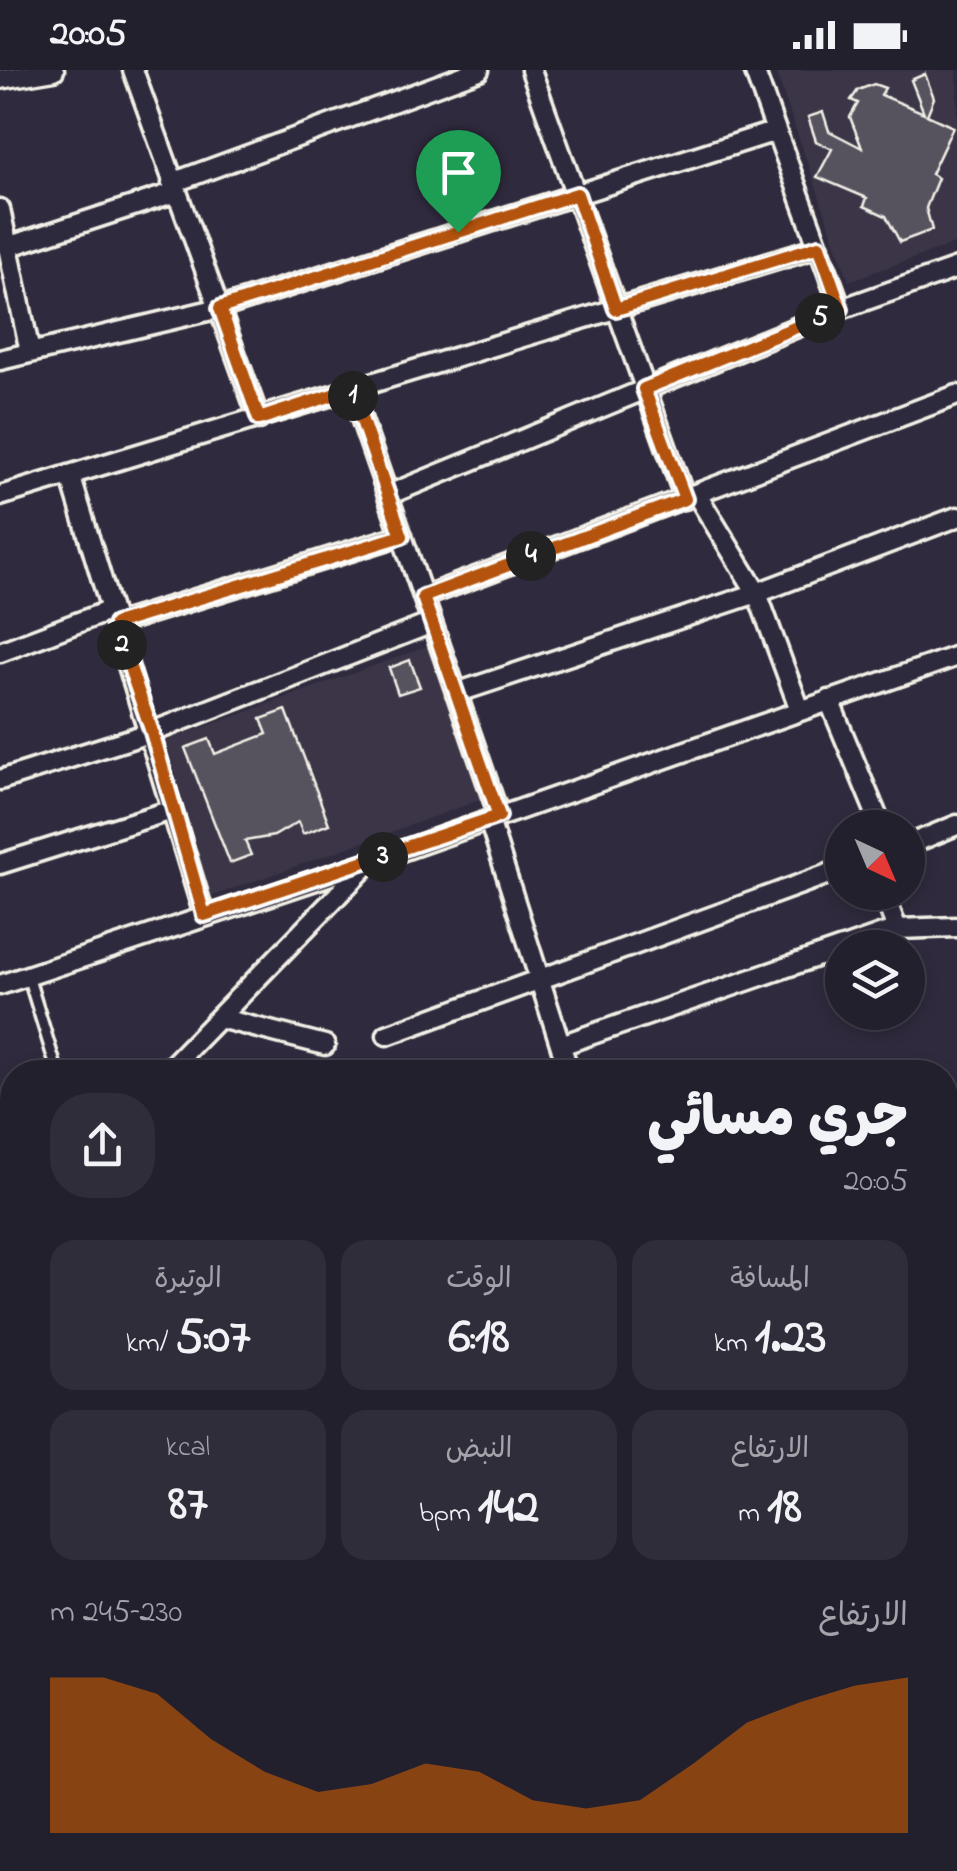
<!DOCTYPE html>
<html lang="ar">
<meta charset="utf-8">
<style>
body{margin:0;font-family:"Indie Flower","Playpen Sans Arabic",sans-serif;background:#2f2d3a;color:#f1f3f6;direction:rtl;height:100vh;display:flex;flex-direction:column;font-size:38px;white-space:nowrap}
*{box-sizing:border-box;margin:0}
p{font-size:32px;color:#a3a3aa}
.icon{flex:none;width:55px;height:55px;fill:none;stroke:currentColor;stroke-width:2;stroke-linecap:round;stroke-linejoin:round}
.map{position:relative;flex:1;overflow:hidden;direction:ltr}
.drawer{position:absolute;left:0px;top:990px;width:958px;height:812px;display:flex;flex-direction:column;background:#23202e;border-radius:40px 40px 0 0;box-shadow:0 5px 15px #0003,0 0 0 2px #403e4a;direction:rtl}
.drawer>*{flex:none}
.needle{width:65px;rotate:136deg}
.buttons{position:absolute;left:825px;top:740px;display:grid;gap:20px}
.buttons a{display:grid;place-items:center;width:100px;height:100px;border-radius:50%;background:#23202e;box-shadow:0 5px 15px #0003,0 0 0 2px #403e4a;font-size:50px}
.pin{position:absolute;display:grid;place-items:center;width:85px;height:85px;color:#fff;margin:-102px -42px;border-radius:50% 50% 50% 0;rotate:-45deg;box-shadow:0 0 10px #0007}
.pin .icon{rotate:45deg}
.km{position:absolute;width:50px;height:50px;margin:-25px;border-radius:50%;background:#222;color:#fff;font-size:28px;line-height:50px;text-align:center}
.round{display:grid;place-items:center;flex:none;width:105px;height:105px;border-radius:40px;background:#2f2d3a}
.summary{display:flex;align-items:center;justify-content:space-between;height:170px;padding:0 50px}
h1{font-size:55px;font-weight:800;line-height:75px}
.metrics{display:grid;grid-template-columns:repeat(3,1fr);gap:15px;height:170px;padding:10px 50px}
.metrics div{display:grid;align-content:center;border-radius:25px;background:#2f2d3a;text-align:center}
.metrics b{font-size:50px;font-weight:800}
.metrics small{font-size:28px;font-weight:400}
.metrics p{font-size:28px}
.chart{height:280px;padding:20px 50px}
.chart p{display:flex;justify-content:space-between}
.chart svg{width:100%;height:180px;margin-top:10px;fill:#b45309;opacity:.7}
.status{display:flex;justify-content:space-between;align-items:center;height:70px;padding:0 50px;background:#23202e;direction:ltr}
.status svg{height:28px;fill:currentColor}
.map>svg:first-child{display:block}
.built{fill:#3b3647}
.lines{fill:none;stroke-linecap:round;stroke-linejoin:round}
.stream{stroke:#a19ea0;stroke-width:5}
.building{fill:#56525f;stroke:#f4f1e8;stroke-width:2.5}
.service-casing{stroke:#f4f1e8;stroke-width:16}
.minor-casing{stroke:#f4f1e8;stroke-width:25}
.tertiary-casing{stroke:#f4f1e8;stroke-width:30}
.primary-casing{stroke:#f4f1e8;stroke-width:35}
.service{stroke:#2f2a3d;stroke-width:9}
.minor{stroke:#2f2a3d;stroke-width:18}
.tertiary{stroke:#2f2a3d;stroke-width:22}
.primary{stroke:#2f2a3d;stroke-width:28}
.route-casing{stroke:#fff;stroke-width:20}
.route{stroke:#b45309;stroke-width:12}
</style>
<div class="status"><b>20:05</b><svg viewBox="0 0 49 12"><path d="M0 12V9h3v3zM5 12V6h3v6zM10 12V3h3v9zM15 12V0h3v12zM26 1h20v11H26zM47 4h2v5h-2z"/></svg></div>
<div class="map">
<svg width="957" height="1801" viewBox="0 0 957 1801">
<rect width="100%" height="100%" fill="#2f2a3d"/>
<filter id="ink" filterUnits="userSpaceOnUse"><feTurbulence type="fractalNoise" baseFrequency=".01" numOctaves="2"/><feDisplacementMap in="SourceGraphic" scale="20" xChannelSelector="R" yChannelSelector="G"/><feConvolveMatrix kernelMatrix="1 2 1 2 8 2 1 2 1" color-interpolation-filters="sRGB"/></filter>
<g filter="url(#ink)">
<path class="built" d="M775,0h182v173l-108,38z
M431,575l52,154 -273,98 -44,-156z"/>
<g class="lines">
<path class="stream" d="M945,1024l12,9
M0,1393l12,-16"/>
</g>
<path class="building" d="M925,4l9,24 -7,17 26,12 -22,47 7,4 -12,30 6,22 -32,12 -14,-26 -22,-10 3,-8 -50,-21 15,-28 -16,-8 -8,-24 15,-5 6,19 33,17 -12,-31 8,-14 -7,-3 7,-10 16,-6 11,4 -4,7 43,18 -13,-33z
M410,590l10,27 -22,7 -9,-26z
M286,640l43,114 -26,10 -5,-12 -24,14 -29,5 6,14 -21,8 -45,-115 24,-9 6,15 52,-20 -6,-15z"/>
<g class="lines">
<defs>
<path id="service" d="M28,906l28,91
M648,1790l5,11
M541,1801l28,-11"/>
<path id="minor" d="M133,0l126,349
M531,0l154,429
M754,0l87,239
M0,9l54,-9
M172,113l307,-113
M0,139l30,143
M7,177l169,-55
M0,290l220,-52 556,-177
M351,319l148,427
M70,405l134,440
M388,425l453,-186 116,-41
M697,425l60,98 43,117
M0,426l819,-249
M423,527l534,-202
M115,554l287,-89
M0,582l111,-42
M456,623l301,-100 200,-76
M829,630l53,128
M0,710l152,-48 280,-109
M489,750l80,252
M908,775l49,-20
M0,794l172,-54
M883,822l14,37
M843,878l54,-19 60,-2
M0,915l370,-123 587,-206
M219,948l106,27
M387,965l455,-166
M561,975l281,-97
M166,1002l200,-206
M0,1213l12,-32
M945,1288l12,-4
M945,1424l12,-5
M0,1544l12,-6
M0,1703l12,-6
M945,1706l12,-5
M65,1790l4,11
M188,1790l3,11
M758,1790l4,11
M777,1790l4,11
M944,1790l4,11"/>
<path id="tertiary" d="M0,1066l12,13"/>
<path id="primary" d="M945,1548l12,-5
M945,1570l12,-6
M302,1801l29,-11
M355,1801l30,-11"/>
</defs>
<use href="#service" class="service-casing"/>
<use href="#minor" class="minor-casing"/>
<use href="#tertiary" class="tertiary-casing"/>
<use href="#primary" class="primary-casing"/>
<use href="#service" class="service"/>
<use href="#minor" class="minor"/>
<use href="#tertiary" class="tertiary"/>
<use href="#primary" class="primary"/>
</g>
</g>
<g class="lines" filter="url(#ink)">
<defs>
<path id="route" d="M577,124l39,115 203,-63 22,63 -197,80 41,110 -262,98 76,219 -295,99 -52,-183 -37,-108 287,-88 -51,-147 -92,30 -39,-111z"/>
</defs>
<use href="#route" class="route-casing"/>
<use href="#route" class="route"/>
</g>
</svg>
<div class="buttons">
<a><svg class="needle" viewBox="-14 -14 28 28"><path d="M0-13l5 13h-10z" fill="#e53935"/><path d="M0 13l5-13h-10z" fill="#a3a3aa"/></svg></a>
<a><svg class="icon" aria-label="layers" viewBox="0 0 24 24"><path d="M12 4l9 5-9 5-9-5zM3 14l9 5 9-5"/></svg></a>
</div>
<div class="pin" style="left:458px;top:162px;background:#1e9e55"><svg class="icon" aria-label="arrive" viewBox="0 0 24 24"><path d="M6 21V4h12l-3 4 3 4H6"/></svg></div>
<b class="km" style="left:353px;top:326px">1</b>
<b class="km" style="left:122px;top:575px">2</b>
<b class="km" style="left:383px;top:787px">3</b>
<b class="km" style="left:531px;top:486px">4</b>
<b class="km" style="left:820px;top:248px">5</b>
<section class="drawer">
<div class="summary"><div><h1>جري مسائي</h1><p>20:05</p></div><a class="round"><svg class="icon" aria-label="share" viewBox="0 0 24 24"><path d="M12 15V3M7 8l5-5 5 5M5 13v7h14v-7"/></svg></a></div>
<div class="metrics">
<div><p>المسافة</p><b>1.23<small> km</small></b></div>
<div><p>الوقت</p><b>6:18</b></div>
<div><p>الوتيرة</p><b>5:07<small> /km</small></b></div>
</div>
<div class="metrics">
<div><p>الارتفاع</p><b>18<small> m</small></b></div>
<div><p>النبض</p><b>142<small> bpm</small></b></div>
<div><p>kcal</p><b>87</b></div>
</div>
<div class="chart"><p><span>الارتفاع</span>230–245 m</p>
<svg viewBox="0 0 160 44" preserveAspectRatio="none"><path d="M0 44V6L10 6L20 10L30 21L40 29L50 34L60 32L70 27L80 29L90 36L100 38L110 36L120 27L130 17L140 12L150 8L160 6V44z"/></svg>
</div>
</section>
</div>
